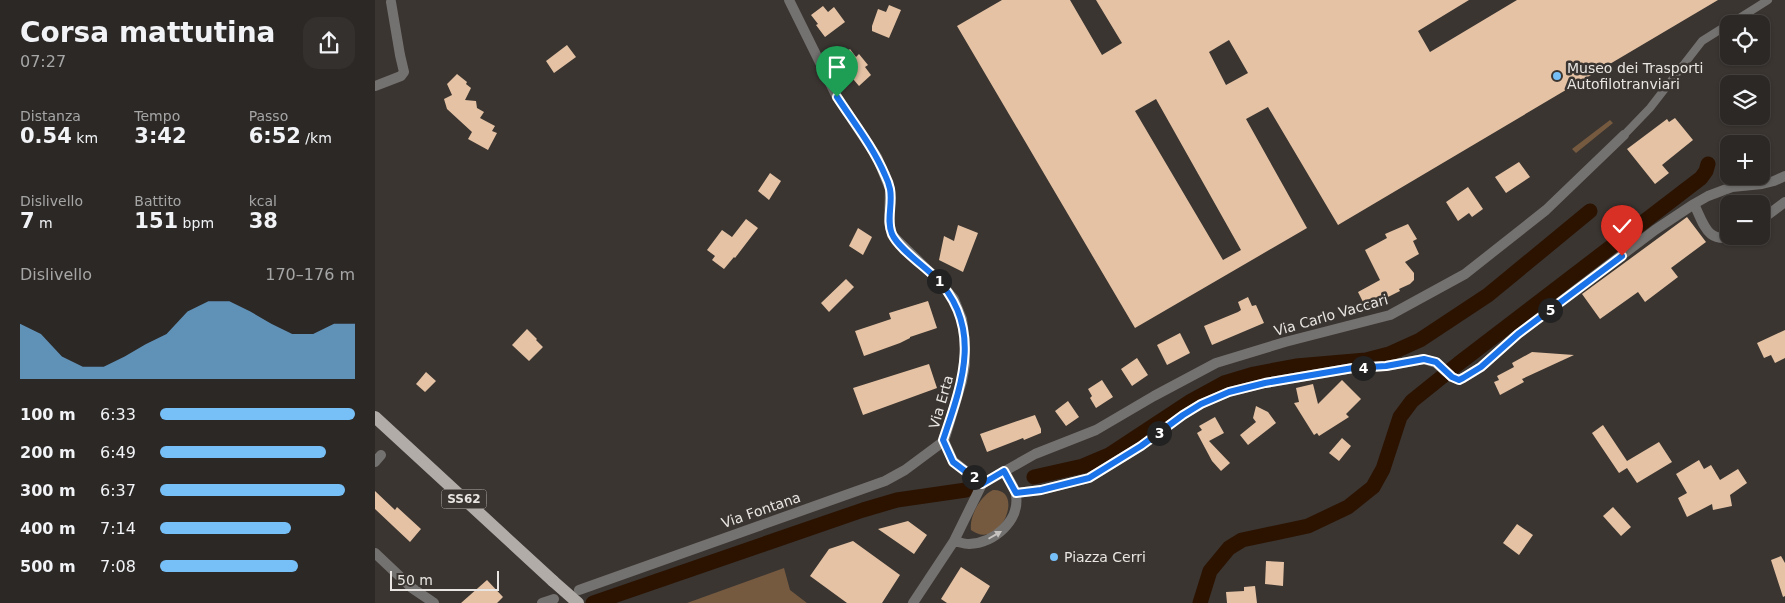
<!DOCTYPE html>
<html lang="it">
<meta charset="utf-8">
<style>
body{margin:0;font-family:"DejaVu Sans",sans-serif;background:#34302d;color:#f1f3f6;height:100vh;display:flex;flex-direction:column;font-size:19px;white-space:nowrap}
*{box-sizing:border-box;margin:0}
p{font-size:16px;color:#a6a6a7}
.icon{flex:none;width:28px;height:28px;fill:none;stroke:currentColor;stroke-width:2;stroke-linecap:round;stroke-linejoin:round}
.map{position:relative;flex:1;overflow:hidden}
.side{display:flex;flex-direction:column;background:#2c2825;width:375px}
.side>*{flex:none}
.tools{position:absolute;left:1345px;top:15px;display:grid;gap:10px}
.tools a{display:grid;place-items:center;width:50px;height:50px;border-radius:10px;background:#2c2825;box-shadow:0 1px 4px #0004,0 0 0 1px #484442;font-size:25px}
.scale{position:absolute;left:15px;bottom:12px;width:109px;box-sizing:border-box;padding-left:5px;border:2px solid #e8e5e2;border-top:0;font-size:14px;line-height:18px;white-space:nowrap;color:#e8e5e2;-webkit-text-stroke:4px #3a3531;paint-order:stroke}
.pin{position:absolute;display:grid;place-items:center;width:42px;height:42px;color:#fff;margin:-51px -21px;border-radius:50% 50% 50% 0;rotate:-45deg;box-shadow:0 0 5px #0007}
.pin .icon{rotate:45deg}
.km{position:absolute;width:25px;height:25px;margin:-12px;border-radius:50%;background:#222;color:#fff;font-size:14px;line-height:25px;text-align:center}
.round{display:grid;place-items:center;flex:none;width:52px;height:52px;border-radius:15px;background:#34302d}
.head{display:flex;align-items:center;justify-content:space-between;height:85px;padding:0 20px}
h1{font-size:28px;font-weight:600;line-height:38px}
.metrics{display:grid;grid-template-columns:repeat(3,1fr);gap:8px;height:85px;padding:5px 20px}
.metrics div{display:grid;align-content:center}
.metrics b{font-size:21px;font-weight:600}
.metrics small{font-size:14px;font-weight:400}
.metrics p{font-size:14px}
.chart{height:140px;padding:10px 20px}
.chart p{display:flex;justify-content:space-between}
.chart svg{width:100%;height:90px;margin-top:5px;fill:#77bff7;opacity:.7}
ul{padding:0 20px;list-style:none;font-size:16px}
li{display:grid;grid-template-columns:80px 60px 1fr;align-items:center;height:38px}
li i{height:12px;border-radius:6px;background:#77bff7}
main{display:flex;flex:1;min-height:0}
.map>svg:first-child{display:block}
.green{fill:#765a40}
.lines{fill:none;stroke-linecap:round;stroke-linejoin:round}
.canal{stroke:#2c1300;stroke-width:15}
.building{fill:#e5c2a4;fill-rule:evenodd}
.lane{stroke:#747270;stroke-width:8}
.street{stroke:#747270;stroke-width:10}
.primary{stroke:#b1aca8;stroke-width:12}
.primary-bridge{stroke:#b1aca8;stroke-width:12}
.oneway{fill:#c5c2c0}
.route-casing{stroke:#fff;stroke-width:10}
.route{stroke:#1a73e8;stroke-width:6}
.poi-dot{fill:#77bff7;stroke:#3a3531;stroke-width:2}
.labels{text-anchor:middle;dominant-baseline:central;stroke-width:5;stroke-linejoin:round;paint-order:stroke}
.shield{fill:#3a3531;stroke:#b4b0ad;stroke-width:1}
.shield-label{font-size:12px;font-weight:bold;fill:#e8e5e2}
.poi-label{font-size:14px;fill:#e8e5e2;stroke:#3a3531;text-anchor:start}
.street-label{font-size:14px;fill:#e8e5e2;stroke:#3a3531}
</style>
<main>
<section class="side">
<div class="head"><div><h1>Corsa mattutina</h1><p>07:27</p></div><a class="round"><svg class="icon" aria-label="share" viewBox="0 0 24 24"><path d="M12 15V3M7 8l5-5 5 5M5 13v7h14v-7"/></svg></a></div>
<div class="metrics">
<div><p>Distanza</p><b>0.54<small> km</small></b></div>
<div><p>Tempo</p><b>3:42</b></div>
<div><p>Passo</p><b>6:52<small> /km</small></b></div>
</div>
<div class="metrics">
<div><p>Dislivello</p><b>7<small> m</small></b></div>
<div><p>Battito</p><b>151<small> bpm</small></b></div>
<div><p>kcal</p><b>38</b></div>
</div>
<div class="chart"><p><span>Dislivello</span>170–176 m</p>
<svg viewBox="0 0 160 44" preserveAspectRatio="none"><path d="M0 44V17L10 22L20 33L30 38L40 38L50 33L60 27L70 22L80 11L90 6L100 6L110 11L120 17L130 22L140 22L150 17L160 17V44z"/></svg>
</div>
<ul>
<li><b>100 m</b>6:33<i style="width:100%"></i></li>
<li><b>200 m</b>6:49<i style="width:85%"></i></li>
<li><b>300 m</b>6:37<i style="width:95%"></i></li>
<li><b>400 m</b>7:14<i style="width:67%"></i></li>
<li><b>500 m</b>7:08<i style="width:71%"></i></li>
</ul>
</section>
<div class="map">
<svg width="1410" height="603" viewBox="0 0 1410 603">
<rect width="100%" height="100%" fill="#3a3531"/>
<path class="green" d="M1235,120l3,3 -37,30 -4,-4z
M618,490c33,-1 7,62 -22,40 -2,-13 9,-34 22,-40z
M409,568l6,22 17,13h-120z"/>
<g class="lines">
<path class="canal" d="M659,477l49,-11 26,-11 82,-54 33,-18 30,-9 42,-8 70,-6 23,-6 31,-14 68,-45 102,-84
M218,603l270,-93 34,-10 69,-10
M825,603l10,-32 19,-23 13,-8 66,-14 40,-19 25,-20 10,-18 17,-52 12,-16 46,-37 243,-186 5,-7 2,-7"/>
</g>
<path class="building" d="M627,0h68l32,55 20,-12 -26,-43h373l-51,31 12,21 87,-52h201l-380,225 -70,-118 -22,12 61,109 -172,100 -178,-302zM854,40l19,33 -22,12 -17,-33zM781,99l85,151 -18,10 -88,-149z
M514,5l12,5 -12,28 -17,-7v-5l6,-17 8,3z
M448,6l5,6 6,-5 11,15 -20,15 -9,-12 2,-1 -7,-9z
M192,45l9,12 -22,16 -8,-12z
M475,49l6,8 3,-3 9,11 -3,2 6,8 -12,11 -22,-26z
M82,74l10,8 -1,2 5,4 -6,12 11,1 1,7 7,4 -4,6 15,8 -3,5 5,2 -9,17 -20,-11 4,-7 -25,-23 -3,-10 8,-4 -5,-11z
M1300,118l18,22 -31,25 7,8 -14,11 -28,-35 40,-30 2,3z
M1144,162l11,15 -24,16 -11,-16z
M395,173l11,8 -12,19 -11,-9z
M1093,187l15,22 -11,8 -3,-4 -11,8 -12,-19z
M1312,217l19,25 -35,26 7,9 -33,25 -7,-10 -38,27 -18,-25z
M371,219l12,9 -23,30 -1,-1 -10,12 -12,-9 3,-4 -8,-6 15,-20 10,7z
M1033,224l9,15 -4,2 6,13 -14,8 9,11v7l-4,4 -11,5 1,2 -34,17 -8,-16 22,-12 -15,-30 22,-12 -2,-4z
M583,225l20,8 -15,39 -24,-12 5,-24 10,5z
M483,228l14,9 -9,18 -14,-9z
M471,279l8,8 -25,25 -8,-9z
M873,297l4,9 4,-1 8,18 -52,22 -8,-19 34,-14 3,-2 -3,-8z
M553,301l9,27 -27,9v1l-10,5 -36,13 -9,-25 36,-12 -2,-6z
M152,329l10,10 -1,1 7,7 -14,14 -17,-16z
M1410,330v28l-10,5 -4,-8 -7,3 -7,-15z
M805,333l10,20 -23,12 -10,-20z
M1157,352l42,3 -52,24 2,3 -24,13 -6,-13 5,-2 -2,-4 17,-9 -2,-4z
M762,358l11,17 -16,11 -11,-17z
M554,364l8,24 -74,27 -10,-27z
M51,372l10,9 -11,11 -9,-8z
M727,380l11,17 -17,11 -6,-10 2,-2 -4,-7z
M967,380l19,19 -15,15 3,3 -30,19 -2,-3 -3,2 -20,-32 5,-1 -3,-14 17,-4 5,20z
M693,401l11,16 -13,9 -11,-15z
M881,406l12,6 8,11 -28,22 -8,-10 16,-13 -3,-4z
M660,415l6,14v4l-17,7 -1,-2 -36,14 -7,-18z
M840,417l9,16 -15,8 21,22 -9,8 -9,-10 -15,-28 5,-3 -3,-4z
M1228,425l24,36 32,-19 13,20 -35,21 -10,-15 -8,5 -27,-40z
M967,438l9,8 -12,15 -10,-8z
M1324,460l5,9 7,-4 9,15 18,-11 9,14 -17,12 2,11 -19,4 -1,-6 -25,13 -9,-19 9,-5 -11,-19z
M0,491l20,19 2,-3 24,22 -11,13 -35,-33z
M1238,507l18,20 -10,9 -18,-20z
M533,521l19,14 -13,19 -36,-25z
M1142,524l16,11 -14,20 -16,-12z
M478,541l47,34 -18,28h-35l-37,-27 19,-27z
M1406,556l4,7v33l-2,1 -12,-37z
M891,561l18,1 -1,24 -18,-2z
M586,567l29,19 -10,17h-33l-6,-4z
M112,580l16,17 -6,6h-36z
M880,586l2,17h-30l-1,-11 18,-1v-4z"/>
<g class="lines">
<path class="lane" d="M1355,24l38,-24
M1249,135l26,-27 52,-67 27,-17"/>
<path class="street" d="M414,0l48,97 40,60 13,32 -1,34 3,12 44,43 18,21 8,20 3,23v23l-3,16 -18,60 9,20 29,23 -28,57 -41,62
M0,86l26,-10 3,-4 -4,-17 -9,-53
M1319,204c11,23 13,40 43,32
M1386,220l24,-18
M0,462l6,-7
M607,484l53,-30 61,-24 58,-34 62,-33 69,-21 105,-27 75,-41 81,-64 78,-75
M641,493l25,-3 48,-12 52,-32 42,-31 18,-11 28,-12 36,-9 88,-15 33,-2 38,-7 12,4 16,14 7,3 4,-2 18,-11 37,-33 137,-104 39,-26 14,-8 24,-9 30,-3 12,-3 11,-5
M579,541c5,1 10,3 15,3 25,-1 51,-23 47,-49 -1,-8 -8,-17 -12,-24
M0,553l37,35 22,15
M204,590l306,-109 20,-11 39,-29
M167,603l12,-4"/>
<path class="primary" d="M0,417l178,164"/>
<path class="primary-bridge" d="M178,581l25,22"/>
</g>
<defs><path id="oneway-solid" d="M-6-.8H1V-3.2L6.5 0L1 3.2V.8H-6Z" transform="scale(1.25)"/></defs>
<use class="oneway" href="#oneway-solid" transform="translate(620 535) rotate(-30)"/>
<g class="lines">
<defs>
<path id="route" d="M462,97c17,26 36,50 48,78 2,4 4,9 5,14 3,15 -4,31 2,45 6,14 32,32 43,43 49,49 27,107 8,163l10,22 29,22 22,-13 12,22 25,-3 48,-12 52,-32 42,-31 18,-11 28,-12 36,-9 88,-15 33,-2 38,-7 12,3 16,15 7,3 4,-2 18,-11 37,-33 104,-78"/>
</defs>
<use href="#route" class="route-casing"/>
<use href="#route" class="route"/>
</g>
<g class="poi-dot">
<circle cx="1182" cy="76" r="5"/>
<circle cx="679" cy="557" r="5"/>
</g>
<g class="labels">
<rect class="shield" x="66.5" y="489.5" width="45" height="19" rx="4"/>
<g class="shield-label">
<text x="89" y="499">SS62</text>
</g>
<g class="poi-label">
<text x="1192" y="68">Museo dei Trasporti<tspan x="1192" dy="16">Autofilotranviari</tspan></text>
<text x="689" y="557">Piazza Cerri</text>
</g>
<g class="street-label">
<text transform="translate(956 315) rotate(-16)">Via Carlo Vaccari</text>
<text transform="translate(566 402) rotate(-74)">Via Erta</text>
<text transform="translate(386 510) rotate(-19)">Via Fontana</text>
</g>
</g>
</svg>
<div class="tools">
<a><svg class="icon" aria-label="locate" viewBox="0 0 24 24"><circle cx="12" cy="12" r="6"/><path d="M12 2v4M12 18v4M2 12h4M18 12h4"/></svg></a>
<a><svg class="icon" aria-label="layers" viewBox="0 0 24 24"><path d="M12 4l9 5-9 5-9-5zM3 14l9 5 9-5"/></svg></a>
<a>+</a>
<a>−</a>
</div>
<div class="scale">50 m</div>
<div class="pin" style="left:462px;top:97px;background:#1e9e55"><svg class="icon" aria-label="arrive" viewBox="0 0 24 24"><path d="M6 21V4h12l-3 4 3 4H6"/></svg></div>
<div class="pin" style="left:1247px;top:256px;background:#d93025"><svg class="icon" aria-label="check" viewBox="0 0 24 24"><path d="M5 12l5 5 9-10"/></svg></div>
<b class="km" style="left:564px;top:281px">1</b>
<b class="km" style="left:599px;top:477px">2</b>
<b class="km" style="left:784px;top:433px">3</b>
<b class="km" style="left:988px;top:368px">4</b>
<b class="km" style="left:1175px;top:310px">5</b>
</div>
</main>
